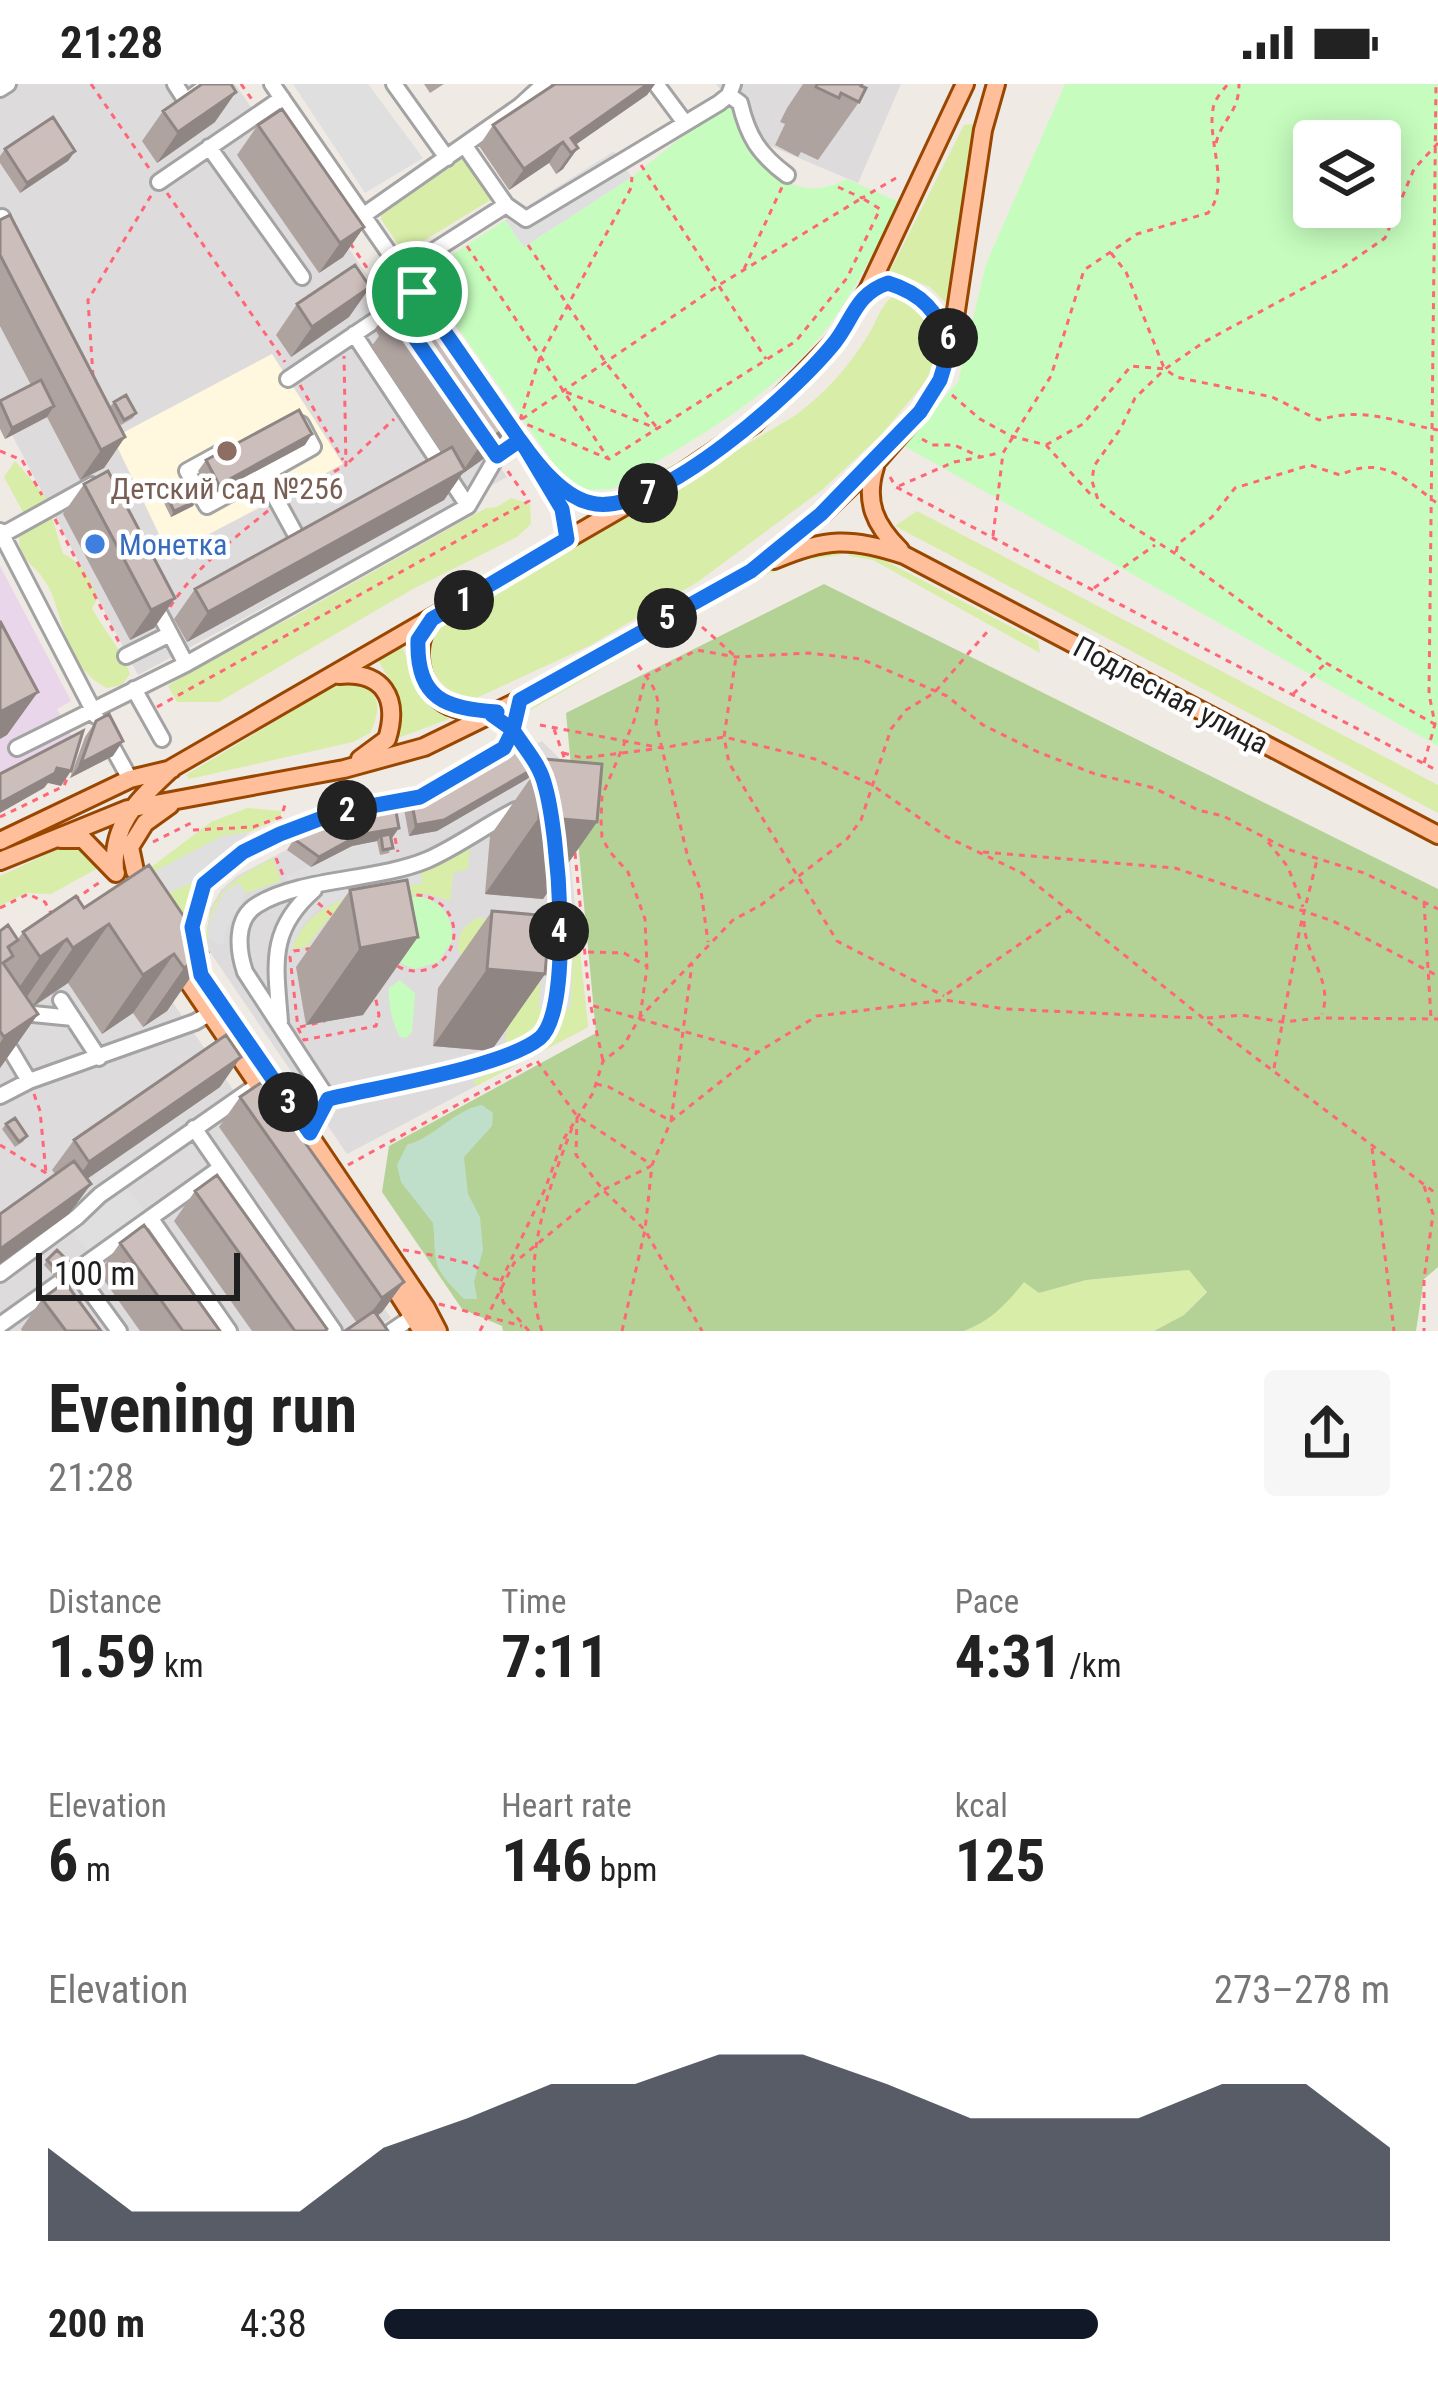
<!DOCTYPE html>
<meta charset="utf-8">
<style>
body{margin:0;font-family:"Roboto Condensed",sans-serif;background:#f6f6f6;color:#222;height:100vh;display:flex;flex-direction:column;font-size:45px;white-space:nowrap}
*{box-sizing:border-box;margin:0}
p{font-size:39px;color:#767676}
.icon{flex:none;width:66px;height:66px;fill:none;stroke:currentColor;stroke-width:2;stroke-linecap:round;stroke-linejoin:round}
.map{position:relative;height:1247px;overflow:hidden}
.panel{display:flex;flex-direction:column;background:#fff;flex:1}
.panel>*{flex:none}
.fabs{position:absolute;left:1293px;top:36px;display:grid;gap:24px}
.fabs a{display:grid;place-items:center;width:108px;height:108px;border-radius:12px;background:#fff;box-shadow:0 6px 30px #0003;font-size:60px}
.scale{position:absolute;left:36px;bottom:30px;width:204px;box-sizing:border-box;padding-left:12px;border:6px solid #1f1f1f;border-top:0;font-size:33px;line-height:42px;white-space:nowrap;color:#1f1f1f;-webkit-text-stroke:9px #fff;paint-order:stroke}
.pin{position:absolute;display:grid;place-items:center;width:102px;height:102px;color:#fff;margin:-51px;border:6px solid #fff;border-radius:50%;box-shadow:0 3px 12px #0007}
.km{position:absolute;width:60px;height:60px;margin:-30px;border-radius:50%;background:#222;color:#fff;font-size:33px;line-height:60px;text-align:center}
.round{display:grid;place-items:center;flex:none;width:126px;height:126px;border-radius:12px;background:#f6f6f6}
.overview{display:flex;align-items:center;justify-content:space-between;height:204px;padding:0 48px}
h1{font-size:66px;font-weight:700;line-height:90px}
.stats{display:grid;grid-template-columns:repeat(3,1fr);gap:18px;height:204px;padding:12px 48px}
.stats div{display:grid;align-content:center}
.stats b{font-size:60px;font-weight:700}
.stats small{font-size:33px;font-weight:400}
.stats p{font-size:33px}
.chart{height:336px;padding:24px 48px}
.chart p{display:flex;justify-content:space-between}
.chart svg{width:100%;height:216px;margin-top:12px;fill:#111827;opacity:.7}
ul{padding:0 48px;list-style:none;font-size:39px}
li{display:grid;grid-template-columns:192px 144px 1fr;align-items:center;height:90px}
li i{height:30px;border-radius:15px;background:#111827}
.status{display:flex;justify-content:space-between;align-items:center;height:84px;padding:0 60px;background:#fff;direction:ltr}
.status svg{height:33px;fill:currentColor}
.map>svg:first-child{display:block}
.residential{fill:#dddbdc}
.industrial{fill:#e9d6ea}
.education{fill:#fff8de}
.grass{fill:#d8eda7}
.forest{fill:#b4d296}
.wetland{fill:#c0dfca}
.park{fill:#c6fdbe;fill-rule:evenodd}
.parking{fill:#dfdfdf}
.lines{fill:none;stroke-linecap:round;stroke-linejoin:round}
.minor-casing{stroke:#a3a3a3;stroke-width:20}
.major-casing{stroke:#994700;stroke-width:22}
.path{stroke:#ff6676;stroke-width:3;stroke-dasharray:6 6;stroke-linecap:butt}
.minor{stroke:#fff;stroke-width:14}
.major{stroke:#ffbf9a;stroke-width:16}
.wall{fill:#afa3a0}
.shaded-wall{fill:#8f8582}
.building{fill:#ccbeba;stroke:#8f8582;stroke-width:3}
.route-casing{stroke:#fff;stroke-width:24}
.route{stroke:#1a73e8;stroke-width:15}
.education-dot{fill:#8d6e63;stroke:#fff;stroke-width:4.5}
.shop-dot{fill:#3f7fe0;stroke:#fff;stroke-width:4.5}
.labels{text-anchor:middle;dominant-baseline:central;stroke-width:9;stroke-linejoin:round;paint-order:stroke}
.education-label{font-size:30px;fill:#785e54;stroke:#fff}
.shop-label{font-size:30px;fill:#366cbe;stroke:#fff;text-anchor:start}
.street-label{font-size:30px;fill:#1f1f1f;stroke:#fff}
</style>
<div class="status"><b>21:28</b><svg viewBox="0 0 49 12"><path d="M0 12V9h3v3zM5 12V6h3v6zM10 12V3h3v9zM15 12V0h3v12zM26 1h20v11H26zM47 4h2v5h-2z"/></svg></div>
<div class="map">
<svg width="1438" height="1247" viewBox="0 0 1438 1247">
<rect width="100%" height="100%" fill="#f0eae4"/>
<path class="residential" d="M0,0h235l272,393 -369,198 -138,-263z
M716,0h185l-43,99 -97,-41z
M542,657l17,17 29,269 -241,127 -141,-208 4,-37 11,-19 16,-14 106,-56 84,-15z
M100,813l291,421 -20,13h-371v-374z"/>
<path class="industrial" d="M0,482l71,135 -14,8 19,35 -76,40z"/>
<path class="education" d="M272,270l71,110 -174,91 -56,-117z"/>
<path class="grass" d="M974,40l-2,17 -22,166 -20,-20 -40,-16 74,-146z
M463,73l29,42 -88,54 -23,-34 1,-8z
M892,213l13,1 23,21 9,33 -6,23 -51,61 -57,53 -124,92 -110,65 -115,53c-35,-4 -48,-33 -46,-65l368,-219c29,-22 52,-47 71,-78 9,-13 12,-30 25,-40z
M15,377l31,36 17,57c20,8 27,25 35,44l-6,10c11,21 33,46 38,66l-8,11 -15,3c-38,-19 -42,-58 -55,-94 -16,-38 -43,-27 -29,-82l-19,-35z
M511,414l19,6 1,20 -14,13 -104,52 -194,113h-42l-9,-16 35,-25 88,-43 195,-110 11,-1z
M917,427l521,274v28l-543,-287z
M840,460l1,11 -37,5 -41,16 -243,140 -2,-5 249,-144z
M849,462l33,13 156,82 2,12 -167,-93 -24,-4z
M400,557l19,48 30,30 -51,19v-44l-20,-34v-6z
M349,593c29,11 35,27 21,56l-17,9 -164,37 -3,-4z
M247,724l34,3v6l-31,15 -28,4 -53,56 29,-12 -17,44 -35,-53 65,-49z
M69,760l12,1 17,23 -47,26 -25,-1 -26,13v-30z
M470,763l-2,22 -15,4 -3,28 -22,-7 -29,2 -71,23 -22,28 -14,2c20,-55 79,-55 130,-66l-2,-12z
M273,774l8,23 -35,12 -7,-9c-28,15 -26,35 -33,61 0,-49 26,-66 67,-87z
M576,831l12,112 -112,59 -3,-5c32,-16 82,-31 88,-72h9z
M478,834l66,5 -4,85 10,1c-5,24 -25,31 -46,39l4,-23 -50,-75c-1,-15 6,-26 20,-32z
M1189,1186l18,21 -23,24 -30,16h-190c26,-9 43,-29 60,-50l15,12 47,-13z"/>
<path class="forest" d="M824,500l614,305v378l-14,12 -8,52h-262l30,-16 23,-23 -18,-22 -103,10 -47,13 -15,-11c-17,21 -34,40 -60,49h-461l-1,-5 -40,-17 -80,-117 7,-46 207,-113 -30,-320z"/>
<path class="wetland" d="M482,1021l11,8 -1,13 -28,31 4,37 12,23 3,33 -9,32 3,17h-13c-34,-34 -27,-33 -31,-76l-32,-41 -4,-17 10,-20c28,-8 47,-35 75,-40z"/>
<path class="park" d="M1065,0h373v662l-536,-301 56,-63 28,-118zM1314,57h66v66h-66z
M732,21c18,52 55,105 115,74l52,23c-27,53 -55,114 -98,156 -54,54 -124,91 -189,131l-24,1 -21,-8 -142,-201 1,-9 79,-52 19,27 108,-70 57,-46z
M419,812c24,6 34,21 33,45l-14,21 -24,7 -23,-10 15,-61z
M400,896l15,13 -3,39 -6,6 -6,-1c-8,-13 -12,-34 -11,-49z"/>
<path class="parking" d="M293,0h75l55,74 -58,35z
M614,67l18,26 -108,70 -19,-27z
M563,716l13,115 -6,94 -31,-1 4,-72 20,1 -9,-136z
M250,748l-52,48 -30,13 -13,-22 67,-35z
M377,757l12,12 2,11 -101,22 -4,-10 66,-30z
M420,787l3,12 -78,16 -29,11 -18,22 -6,17 -10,1 1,-12 32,-41z
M239,799l7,10 -21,38 -1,15 -15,-7 -1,-15 17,-33z
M121,1096l30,39 -57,40 -27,-35z"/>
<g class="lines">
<defs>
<path id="minor" d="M175,0l11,17 23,-17
M272,0l149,215
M394,0l53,74
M656,0l29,39
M0,5l8,-5
M729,11l11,8c8,34 19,51 47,72
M465,62l41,59
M209,63l93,130
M159,98l123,-84
M364,131l156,-109 24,-22
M0,134l2,-1
M402,187l104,-66 20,14 193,-116 10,-8 4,-11
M354,250l114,172
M288,295l110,-74
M499,326c23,32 55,90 99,94 9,1 20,-2 30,-2
M218,370l-31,17 20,35 56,-31 40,73
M537,386l25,39 5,31
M263,391l50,-28 -12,-23
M0,447l96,185
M2,451l90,-50
M155,521l31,59
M126,572l44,-22
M134,605l28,50
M492,631l21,15 24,34
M109,657l21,38
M17,664l169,-84 282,-158 29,-50 23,-16
M516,726c-30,15 -59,37 -89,50 -50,21 -127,18 -170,45 -23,14 -19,46 -12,67l83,127c47,-11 195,-35 220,-70 17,-24 12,-136 9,-167
M196,864l-4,-21 12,-43 39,-32 94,-40 83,-15 84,-49 9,-18 7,-30
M61,916l38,58
M280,938c-4,-56 -13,-91 34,-132
M0,946l23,-17 50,5
M4,955l25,42
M0,1012l29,-15 166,-59 23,-13
M291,1023l37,-8 -18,34
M194,1044l140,203
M151,1135l78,112
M76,1188l43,59
M0,1190l77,-57 23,-22 152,-106
M0,1241l219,-156
M392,1247l25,-17"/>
<path id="major" d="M868,206l20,-7c35,11 48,28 63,61
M875,383c-11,35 0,58 25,83
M774,476c51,-22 77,-23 130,-5l534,280
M428,541c-17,26 -7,73 27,83 12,4 28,3 41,4
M339,591c43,-4 61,22 48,64l-27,20
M61,755h22l33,34
M0,757l130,-62 42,-10
M0,777l128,-52 216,-40 80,-22 96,-47 231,-129 71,-57 56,-54 42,-48 20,-32 11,-36 32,-214 13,-46
M115,786c-4,-48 25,-71 57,-102l510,-295 72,-49 82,-84 32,-50 97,-206
M146,806l-11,-19 -5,-24 15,-24 25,-18
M186,868l240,356 12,23
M177,881l93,137
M385,1189l37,58"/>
</defs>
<use href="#minor" class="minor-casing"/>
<use href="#major" class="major-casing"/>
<path class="path" d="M91,0l60,87
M241,0l12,17
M1216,59c7,-26 23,-30 23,-59
M1438,59l-24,26 -29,69 -42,29 -139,75 -39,27 -30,29 -14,30 -27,38 -2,15 7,22 23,17 54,34 150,109 112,63
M641,81l125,194
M838,103l24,11 34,-20
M167,109l118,169
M350,159l35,51
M528,161l78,118 52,66
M467,162l141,212
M1111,169l15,19 38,96
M744,185l39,-84
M93,292l-5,-76 64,-106
M300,301l43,75
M566,308l92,37
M952,311l28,24 31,17 35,9 46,51
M522,335l197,-134 143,-87 18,11 -33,69 -51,63 -187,118 -83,-35
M520,336l20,-63 91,-169 1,-11
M922,355l10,6h22l27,12 18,-4
M1046,361l37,-21 48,-58 34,3 11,8 96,20 47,23c48,-14 73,2 119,10
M0,367l22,9 20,35
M349,378l45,-43
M890,393l6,10 542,284
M899,402l55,-24 27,-5
M292,411l54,-30 -2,-109
M55,435l65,125
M993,452l10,-83 48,-77 33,-106 53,-36 71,-21c23,-28 -1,-70 5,-104 1,-9 9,-18 15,-25
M1176,468l2,-8 34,-27 23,-29 75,-23 30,10c43,-20 64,3 98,29
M1094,504l61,-43
M170,523c26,-40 62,-67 99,-97
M702,543l34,30 -12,80 5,26 108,178 107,55
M638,581c16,22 24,30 18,58l32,135 13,33 7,51
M1293,610l32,-30
M157,623l372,-206 -22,-31
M540,641l122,23 62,-11 91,22 57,26 75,52 75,36 181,145 235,177
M554,645l11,31
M563,669l20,5 71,-9
M1424,679l11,-39 -6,-30 7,-610
M0,733l64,-31 4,-10
M193,746l60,-3 28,-10 5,-15
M395,754l3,14
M153,758l40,-20
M1268,758l20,25 15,40
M983,768l192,16 158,53 105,55
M575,769l15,152 167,47
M276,774l8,20
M378 849a38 38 0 1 1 76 0a38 38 0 1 1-76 0Z
M74,816l26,-18
M1424,818l7,116
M318,819l15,13
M0,824l28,-14 17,8 7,13
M1304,837c0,34 30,60 18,93
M364,857l15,74 -3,11 -72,14 -6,-12 -8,-71 4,-6z
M588,868l36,1 22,13
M947,910l121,-83
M591,923l12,54
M640,933l7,-49 -2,-49 -17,-47 -19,-21 -7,-14 -1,-17 1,-24 32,-75 12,-45 51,-26 39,7 73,-4 52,6 86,37 36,29 55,27 57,22 59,14 44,22 25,6 64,33 77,24 74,36
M1207,934l35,-3 40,7 38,-4 118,1
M300,943l25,-6
M1274,984l26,-140 17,-68
M596,1000l13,3 62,34 21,-157
M34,1010l6,17 6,62
M577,1033l-1,38 27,35 42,40 57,101
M0,1061l46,28 6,8
M1372,1064l22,183
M348,1081l189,-104 40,55 75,49
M1424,1102l9,28 -9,65v52
M403,1166c10,1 64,12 70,15 12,7 13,13 27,15
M439,1220l83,22
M480,1247l34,-68 89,-73 48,-24
M529,1247l-26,-29 -3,-19 45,-94 18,-49 30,-47 10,-32 21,-16 16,-28 93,-97 28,-15 86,-66 14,-19 30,-91 15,-19 28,-17 53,-61
M542,1247c-23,-66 6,-140 30,-203
M622,1247l23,-101 7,-65 19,-44 87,-69 59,-36 128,-16 61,9 191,9"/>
<use href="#minor" class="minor"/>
<use href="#major" class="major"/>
</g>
<path class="wall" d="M424,0h20l-14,9z
M555,0h100l-8,11 -72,50 -12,24 -7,5 -7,-11 -40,27 -30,-44 14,-21z
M803,0h59l-3,18 -41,58 -17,-8 -3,5 -23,-12 10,-21 -5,-2 7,-14z
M163,27l52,11 -58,41 -15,-22z
M258,41l106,102 -21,30 -24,16 -82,-118z
M5,65l70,2 -7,10 -48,32 -20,-30v-7z
M0,136l125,217 -21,31 -24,12 -33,-63 -42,22 -5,-10v-28l31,-16 -31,-59z
M370,203l-21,30 -58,40 -15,-22 21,-31z
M396,215l93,156 -27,19 -18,26 -257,142 -13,-23 21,-30 247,-137 -71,-105 8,-11 -4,-7z
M114,318l22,11 -3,5 -12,7 -11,-18z
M305,361l-94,50 -13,-24 8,-11z
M84,400l91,114 -21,30 -24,12 -67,-126z
M166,410l30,7 -3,5 -22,11 -9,-18z
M96,637l17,35 -43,22 15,-41z
M544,675l53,63 -54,77 -58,-5 5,-58 42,-60 -95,55 -28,5 -5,-27 7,-10 24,-4 105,-30z
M350,725l42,29 -3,15 -9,2 -3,-14 -25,5 -41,21 -24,-17 7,-11z
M407,796l-44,135 -57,10 -10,-58 54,-77z
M84,824l124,44 -41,59 -24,16 -10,-14 -31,21 -34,-51 -35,24 5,7 -38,54v-137l18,8 5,-7z
M492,827l53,63 -54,77 -58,-5 5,-58z
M220,1003l-133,92 4,5 -22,30 -69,50v-50l55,-40 -3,-4 22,-30z
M240,1013l164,185 -22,30 -5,4 -20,7 -138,-196z
M6,1040l18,17 -9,6 -13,-18z
M195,1107l131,140h-74l-78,-110z
M120,1159l100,88h-80l-41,-58z
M47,1176l24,4 -14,15 -13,-14z
M42,1215l59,32h-79l-1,-2z"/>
<path class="shaded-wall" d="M648,0h7l-8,11 -79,55 3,-12z
M236,8l-21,30 -58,41 21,-31z
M563,58l-14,21 -40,27 15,-21z
M578,64l-15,21 -7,5 15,-21z
M75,67l-7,10 -48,32 7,-10z
M364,143l-21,30 -24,16 21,-30z
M370,203l-21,30 -58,40 21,-30z
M54,322l-7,11 -42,22 7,-11z
M510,341l-21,30 -27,19 -18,26 -257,142 21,-30 254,-140 18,-26z
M312,350l-7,11 -94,50 8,-10z
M125,353l-21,31 -24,12 21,-30z
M196,417l-3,5 -22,11 3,-6z
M175,514l-21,30 -24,12 21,-30z
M38,608l-31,43 -7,4v-27z
M123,657l-10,15 -43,22 11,-15z
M539,682l-7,10 -95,55 -28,5 7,-11z
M57,684l14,3 -10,15 -13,-3 -4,5 -44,25v-10z
M539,733l58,5 -54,77 -58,-5z
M399,744l-7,10 -11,2v-4l-4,5 -25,5 -41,21 8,-10 40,-22z
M109,840l-41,59 -36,24 41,-59z
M418,853l-55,78 -57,10 54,-77z
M67,855l-41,59 -26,17 40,-58z
M208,868l-41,59 -24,16 41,-59z
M174,870l-41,59 -31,21 41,-59z
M487,885l58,5 -54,77 -58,-5z
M38,930l-38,54v-25l4,-6z
M241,973l-21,30 -152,105 21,-30z
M91,1100l-22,30 -69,50v-15z
M404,1198l-22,30 -22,16 22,-30z"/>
<path class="building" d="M202,0h29l5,8 -58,40 -15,-21z
M555,0h93l-77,54 7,10 -7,5 -8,-11 -39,27 -31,-44z
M817,0h45l-1,2 5,2 -7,14 -18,-9 -2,5 -23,-11z
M282,25l82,118 -24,16 -82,-118z
M53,33l22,34 -48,32 -22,-34z
M10,131l115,222 -24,13 -101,-195v-35z
M355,181l15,22 -58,40 -15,-23z
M415,202l95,139 -30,21 -88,-129 11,-7 -7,-11z
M41,296l13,26 -42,22 -12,-27z
M126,311l10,18 -12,7 -10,-18z
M299,326l13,24 -93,51 -13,-25z
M452,363l13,23 -257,142 -13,-23z
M108,387l67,127 -24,12 -67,-126z
M188,399l8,18 -22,10 -8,-17z
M0,537l38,71 -38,20z
M109,630l14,27 -42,22 15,-42z
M83,647l-12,40 -14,-3 -2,5 -55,30v-29z
M521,661l19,20 -96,55 -28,5 -5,-26 24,-4z
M544,675l58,5 -5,58 -58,-5z
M394,717l5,27 -40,7 -40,22 -25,-18 56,-30z
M390,750l3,14 -10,2 -2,-14z
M149,781l59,87 -24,16 -10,-14 -31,21 -34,-51 -36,24 -6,-9 -27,18 -17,-25 53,-36 8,12z
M407,796l11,57 -58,11 -10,-58z
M492,827l58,5 -5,58 -58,-5z
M8,841l10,15 -10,7 5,9 -10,7 35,51 -34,23 -4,-6v-100z
M226,951l15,22 -152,105 -15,-22z
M262,998l142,200 -22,16 -142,-201z
M15,1034l12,18 -8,6 -13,-18z
M74,1077l17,23 -91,65v-35z
M217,1091l110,154 -2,2h-30l-100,-140z
M144,1141l76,106h-37l-63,-88z
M57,1166l14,14 -10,10 -14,-14z
M65,1198l36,49h-35l-24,-32z
M374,1227l14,20h-43z"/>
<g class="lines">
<defs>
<path id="route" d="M417,208l109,157 36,60 5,30 -135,80 -14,21c-2,60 28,68 79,72l-5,3 21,15 -9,18 -84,49 -82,15 -58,22 -37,18 -39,32 -12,43 9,48 109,158 18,-34c49,-12 177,-32 212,-61 34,-30 18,-208 5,-252 -5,-22 -20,-37 -32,-56l7,-30 231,-129 70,-57 99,-102 20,-32 11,-36c-15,-32 -27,-50 -63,-61 -32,11 -34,34 -53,59 -40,50 -174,170 -239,162 -32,-4 -59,-40 -76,-64l-23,16 -103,-148 23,-16"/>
</defs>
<use href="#route" class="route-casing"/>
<use href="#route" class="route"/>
</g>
<circle class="education-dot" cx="227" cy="367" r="12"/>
<circle class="shop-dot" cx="95" cy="460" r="12"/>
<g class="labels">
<g class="education-label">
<text x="227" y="404">Детский сад №256</text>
</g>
<g class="shop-label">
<text x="119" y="460">Монетка</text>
</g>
<g class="street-label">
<text transform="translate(1171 611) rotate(28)">Подлесная улица</text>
</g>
</g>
</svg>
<div class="fabs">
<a><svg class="icon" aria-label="layers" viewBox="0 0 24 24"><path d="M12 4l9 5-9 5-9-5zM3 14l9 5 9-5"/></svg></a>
</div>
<div class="scale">100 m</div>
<div class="pin" style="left:417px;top:208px;background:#1e9e55"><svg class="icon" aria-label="arrive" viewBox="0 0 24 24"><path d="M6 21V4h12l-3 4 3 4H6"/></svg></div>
<b class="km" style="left:464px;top:516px">1</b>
<b class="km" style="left:347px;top:726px">2</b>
<b class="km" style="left:288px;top:1018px">3</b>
<b class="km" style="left:559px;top:847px">4</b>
<b class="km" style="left:667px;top:534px">5</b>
<b class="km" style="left:948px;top:254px">6</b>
<b class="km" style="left:648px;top:409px">7</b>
</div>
<section class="panel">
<div class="overview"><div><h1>Evening run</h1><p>21:28</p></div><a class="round"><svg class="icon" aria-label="share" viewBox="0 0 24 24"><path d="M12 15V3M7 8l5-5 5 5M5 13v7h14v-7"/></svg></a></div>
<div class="stats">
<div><p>Distance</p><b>1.59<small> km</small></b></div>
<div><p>Time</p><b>7:11</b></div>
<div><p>Pace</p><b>4:31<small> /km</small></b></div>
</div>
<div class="stats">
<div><p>Elevation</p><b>6<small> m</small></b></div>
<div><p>Heart rate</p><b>146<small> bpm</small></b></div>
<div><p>kcal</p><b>125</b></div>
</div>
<div class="chart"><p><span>Elevation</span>273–278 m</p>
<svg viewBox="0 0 160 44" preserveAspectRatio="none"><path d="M0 44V25L10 38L20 38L30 38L40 25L50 19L60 12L70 12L80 6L90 6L100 12L110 19L120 19L130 19L140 12L150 12L160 25V44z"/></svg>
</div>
<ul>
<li><b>200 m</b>4:38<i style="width:71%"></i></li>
</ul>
</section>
